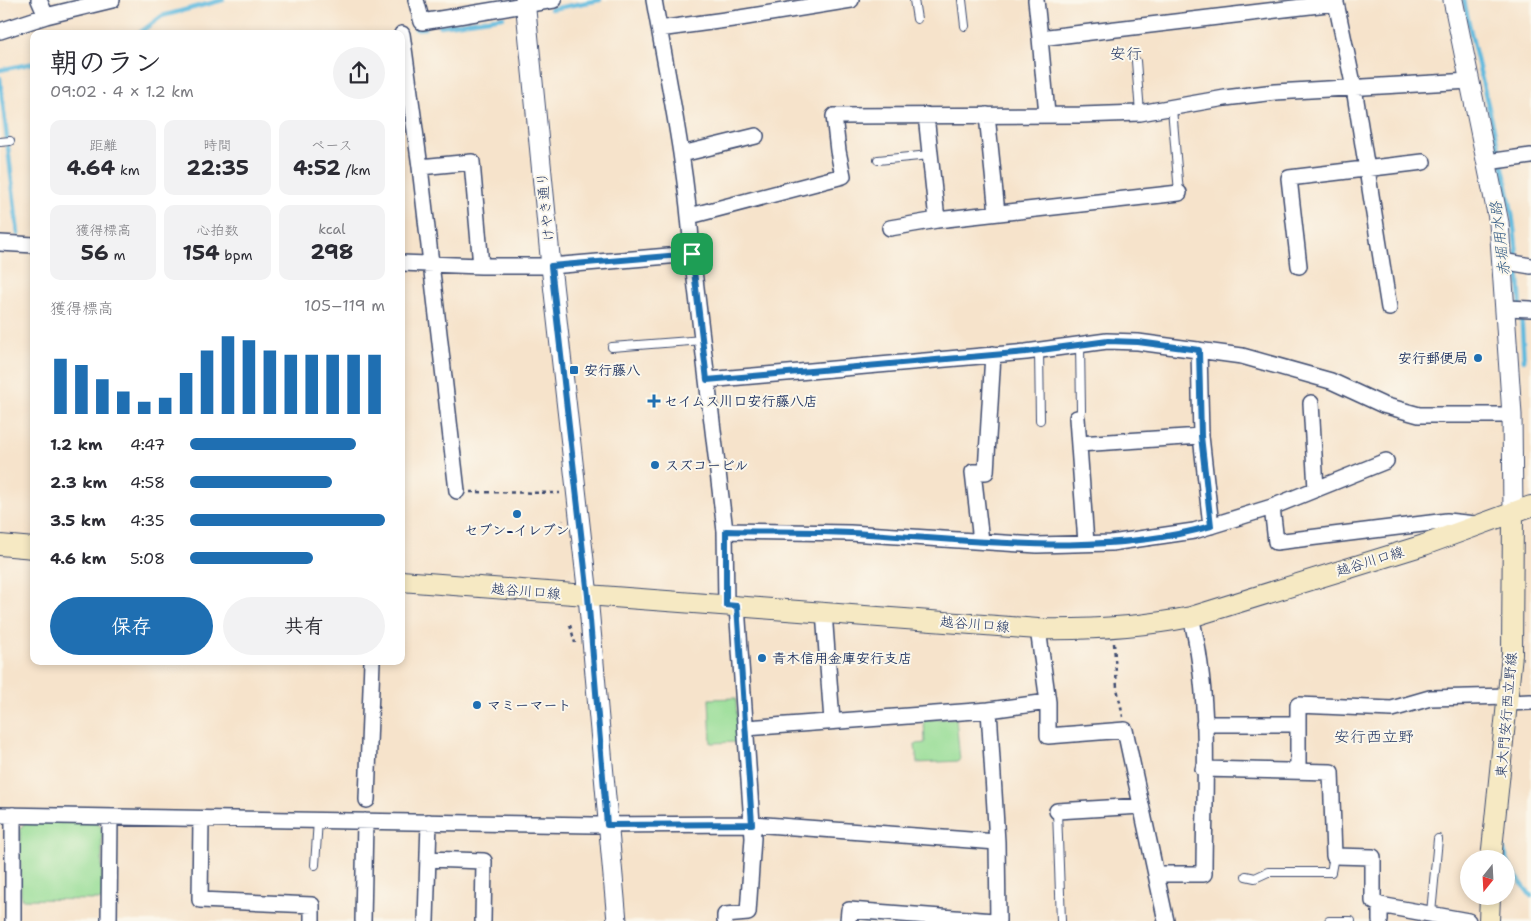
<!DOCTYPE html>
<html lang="ja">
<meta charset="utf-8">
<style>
body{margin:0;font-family:"Shantell Sans","Klee One",sans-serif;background:#f2f2f3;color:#2b2b33;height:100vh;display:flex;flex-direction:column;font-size:19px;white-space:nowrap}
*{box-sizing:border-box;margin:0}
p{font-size:16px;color:#7c7c81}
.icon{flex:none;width:28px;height:28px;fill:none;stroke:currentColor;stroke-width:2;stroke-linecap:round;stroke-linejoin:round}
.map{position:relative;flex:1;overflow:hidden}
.drawer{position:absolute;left:30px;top:30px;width:375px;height:635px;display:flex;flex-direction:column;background:#fff;border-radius:10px;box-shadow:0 2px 8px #0003}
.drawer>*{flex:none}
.needle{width:32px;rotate:198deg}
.tools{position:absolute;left:1460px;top:850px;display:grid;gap:10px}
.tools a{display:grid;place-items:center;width:55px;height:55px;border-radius:50%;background:#fff;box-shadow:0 2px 8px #0003;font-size:25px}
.pin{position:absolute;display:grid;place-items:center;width:42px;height:42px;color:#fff;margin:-21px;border-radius:10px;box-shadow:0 2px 8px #0006}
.round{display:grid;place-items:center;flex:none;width:52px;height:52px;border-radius:26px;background:#f2f2f3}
.headline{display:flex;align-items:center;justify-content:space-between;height:85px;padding:0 20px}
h1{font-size:28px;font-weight:700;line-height:38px}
.stats{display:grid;grid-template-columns:repeat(3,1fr);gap:8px;height:85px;padding:5px 20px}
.stats div{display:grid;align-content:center;border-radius:10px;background:#f2f2f3;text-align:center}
.stats b{font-size:21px;font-weight:700}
.stats small{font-size:14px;font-weight:400}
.stats p{font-size:14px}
.chart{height:140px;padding:10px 20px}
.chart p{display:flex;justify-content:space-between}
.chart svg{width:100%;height:90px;margin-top:5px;stroke:#1f6fb2;stroke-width:6}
.primary-button{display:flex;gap:10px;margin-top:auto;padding:10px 20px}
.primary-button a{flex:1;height:58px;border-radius:30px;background:#1f6fb2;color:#fff;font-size:20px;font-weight:700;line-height:58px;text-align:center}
.primary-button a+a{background:#f2f2f3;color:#2b2b33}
ul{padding:0 20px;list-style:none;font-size:16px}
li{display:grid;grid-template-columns:80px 60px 1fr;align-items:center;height:38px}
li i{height:12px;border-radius:6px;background:#1f6fb2}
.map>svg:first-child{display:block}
.green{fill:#98dd96;stroke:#5a867a}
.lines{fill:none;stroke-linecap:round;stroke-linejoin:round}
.stream{stroke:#60bade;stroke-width:4.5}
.service-casing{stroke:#3c4a6e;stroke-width:10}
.minor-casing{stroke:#3c4a6e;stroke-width:18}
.tertiary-casing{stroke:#3c4a6e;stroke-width:21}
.secondary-casing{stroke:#3c4a6e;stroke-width:22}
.path{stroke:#3c4a6e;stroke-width:2.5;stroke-dasharray:4 4;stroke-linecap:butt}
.service{stroke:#fff;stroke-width:8}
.minor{stroke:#fff;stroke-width:15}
.tertiary{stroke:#fff;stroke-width:19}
.secondary{stroke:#f6e9c3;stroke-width:20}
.route-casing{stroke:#fff;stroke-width:10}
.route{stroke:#1f6fb2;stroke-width:6}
.poi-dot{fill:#1f6fb2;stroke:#fbf7ec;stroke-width:2}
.labels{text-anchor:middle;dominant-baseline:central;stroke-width:4;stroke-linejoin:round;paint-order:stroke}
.street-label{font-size:14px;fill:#1b2f5e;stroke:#fbf7ec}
.poi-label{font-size:14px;font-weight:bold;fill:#1b2f5e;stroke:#fbf7ec;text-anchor:start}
.water-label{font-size:15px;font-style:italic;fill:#305984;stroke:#fbf7ec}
.quarter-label{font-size:16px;fill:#1b2f5e;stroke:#fbf7ec}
</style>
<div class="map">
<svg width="1531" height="921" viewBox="0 0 1531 921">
<rect width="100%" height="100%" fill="#fbf7ec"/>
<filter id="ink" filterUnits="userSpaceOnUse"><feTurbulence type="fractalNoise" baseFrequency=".02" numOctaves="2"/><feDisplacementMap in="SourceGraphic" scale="10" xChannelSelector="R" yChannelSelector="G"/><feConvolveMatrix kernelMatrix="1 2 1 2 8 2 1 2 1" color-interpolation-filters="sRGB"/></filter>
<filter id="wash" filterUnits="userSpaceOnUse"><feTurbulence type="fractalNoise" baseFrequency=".0096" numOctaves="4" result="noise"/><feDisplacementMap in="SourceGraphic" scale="20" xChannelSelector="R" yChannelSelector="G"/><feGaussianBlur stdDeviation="1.12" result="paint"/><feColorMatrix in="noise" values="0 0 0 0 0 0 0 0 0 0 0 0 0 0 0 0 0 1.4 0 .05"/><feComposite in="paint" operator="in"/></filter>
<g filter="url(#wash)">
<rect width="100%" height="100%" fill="#f6e3cb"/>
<path class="green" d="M736,698l2,44 -27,1 -2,-44z
M956,718l4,43 -43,2 -2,-19 10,-1 -1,-23z
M27,820l69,2 6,6v72l-81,-1 -1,-70z"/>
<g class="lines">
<path class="stream" d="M1464,0c12,61 29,121 42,182 13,58 14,119 18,178
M551,9l49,-9
M414,19l2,10 9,-1
M440,26l63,-9
M138,34l24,-18 61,-16
M0,70l34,-7
M0,78l18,156
M1502,846l9,23 20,27"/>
</g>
</g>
<g filter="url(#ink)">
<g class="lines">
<defs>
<path id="service" d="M914,0l3,19
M962,0l3,26
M1136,61l4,52
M1172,108l7,85
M0,142l10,-1
M878,160l52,-5
M1080,344l1,67
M612,347l91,-7
M1039,350l1,70
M1057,811l4,110
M315,865l3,-45
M1246,876l9,2 13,-6h63l3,-16
M1431,913l7,-74
M1329,921h22"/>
<path id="minor" d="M416,0l6,22 132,-22
M654,0c15,85 33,168 38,254l33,277 1,74
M1036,0l4,38 296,-35v-3
M1336,3l18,85 35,220
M46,16l66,-16
M659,29l81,-11 111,-18
M0,31l46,-15 -7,-16
M402,34l18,133 37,324
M1040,38l7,76
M926,115l11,105
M987,115l10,98
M682,154l74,-18
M1487,162l44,-6
M420,167l52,-5 9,104
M690,216l153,-40 -5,-25 -4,-35 246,-1 60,-2 85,-15 50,-6 195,-11
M890,228l47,-8 242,-27
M0,243l34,2
M1502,261l29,5
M401,263l80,3h70l141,-12
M1299,266l-10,-88 134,-16
M1505,308l26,1
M1199,350l2,86 10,90
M707,380l319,-28 81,-11 31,1 104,14 89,25 52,24 36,10h93
M1311,403l5,86
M1077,418l9,125
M1079,444l122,-8
M1272,507l114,-46
M725,531l125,2 187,12 74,-2 83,-12 78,-24 4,35 171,-21 28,3
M981,541l-8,-69h13l7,-118
M824,612l8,109
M1038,629l10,73v34l77,-6 41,191
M1508,703l23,-1
M1204,724h94
M746,728l243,-18
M1203,769l128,3 3,84 39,1v44l7,4 88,16
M1298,770v-65l94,4 38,-11 79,-2
M367,800l5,-139
M1057,811l84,-5
M0,815l593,10 159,-1 245,18
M201,819l-1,81 112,5v16
M428,859l56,2 -1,60
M1156,874h48c0,-85 8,-174 -13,-257
M13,921v-106
M109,921l1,-104
M363,921l2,-100
M426,921l3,-99
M725,921v-6l23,-2 5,-75 -16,-232
M848,921l1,-11 145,11
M998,921l-1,-79 -8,-132 59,-8
M1380,921v-16"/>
<path id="tertiary" d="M525,0l26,266 37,330 29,325
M1453,0l46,223 13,192 1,97"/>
<path id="secondary" d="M0,545l34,3
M401,581l637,48c51,1 102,-2 153,-12l233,-72 107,-39
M1491,859l21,-205 1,-142
M1489,921l1,-25"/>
</defs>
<use href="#service" class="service-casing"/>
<use href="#minor" class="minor-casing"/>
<use href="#tertiary" class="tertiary-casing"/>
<use href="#secondary" class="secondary-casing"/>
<path class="path" d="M470,492l90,1
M561,528l2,-8
M570,625l5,18
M1114,643l3,45 6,29"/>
<use href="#service" class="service"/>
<use href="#minor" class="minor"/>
<use href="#tertiary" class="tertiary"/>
<use href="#secondary" class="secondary"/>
</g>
</g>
<g class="lines" filter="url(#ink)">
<defs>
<path id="route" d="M692,254l15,126 319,-28 82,-11 30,1 61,8 2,86 10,90c-114,33 -243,13 -360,7 -42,-2 -84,-1 -125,-2v74l11,1 15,218 -145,1 -19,-229 -37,-330z"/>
</defs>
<use href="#route" class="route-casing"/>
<use href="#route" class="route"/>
</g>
<g class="poi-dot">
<circle cx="1478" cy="358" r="5"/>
<rect x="569" y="365" width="10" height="10" rx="2.5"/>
<path d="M651.5 393.5h5v5h5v5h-5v5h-5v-5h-5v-5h5z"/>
<circle cx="655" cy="465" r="5"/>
<circle cx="517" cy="514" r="5"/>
<circle cx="762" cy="658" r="5"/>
<circle cx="477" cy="705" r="5"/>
</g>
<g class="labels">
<g class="street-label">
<text transform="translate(545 207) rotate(-96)">けやき通り</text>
<text transform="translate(1370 561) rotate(-17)">越谷川口線</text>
<text transform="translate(526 591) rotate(5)">越谷川口線</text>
<text transform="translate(975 624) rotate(5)">越谷川口線</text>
<text transform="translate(1506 715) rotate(-85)">東大門安行西立野線</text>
</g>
<g class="poi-label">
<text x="1468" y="358" text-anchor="end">安行郵便局</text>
<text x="584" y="370">安行藤八</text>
<text x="664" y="401">セイムス川口安行藤八店</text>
<text x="665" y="465">スズコービル</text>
<text x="517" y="530" text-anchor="middle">セブン-イレブン</text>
<text x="772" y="658">青木信用金庫安行支店</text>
<text x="487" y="705">マミーマート</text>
</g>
<g class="water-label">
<text transform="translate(1500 239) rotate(-97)">赤堀用水路</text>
</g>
<g class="quarter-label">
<text x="1126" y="53">安行</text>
<text x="1374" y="736">安行西立野</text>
</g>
</g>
</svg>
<div class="tools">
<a><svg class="needle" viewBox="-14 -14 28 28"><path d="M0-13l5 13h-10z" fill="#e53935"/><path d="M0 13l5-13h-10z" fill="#7c7c81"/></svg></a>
</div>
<div class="pin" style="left:692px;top:254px;background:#1e9e55"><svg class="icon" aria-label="arrive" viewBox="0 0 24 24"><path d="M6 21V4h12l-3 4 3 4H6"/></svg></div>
<section class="drawer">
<div class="headline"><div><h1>朝のラン</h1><p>09:02 · 4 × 1.2 km</p></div><a class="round"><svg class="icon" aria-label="share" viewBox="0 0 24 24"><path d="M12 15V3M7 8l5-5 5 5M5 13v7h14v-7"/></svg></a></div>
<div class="stats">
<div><p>距離</p><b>4.64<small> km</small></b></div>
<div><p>時間</p><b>22:35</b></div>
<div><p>ペース</p><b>4:52<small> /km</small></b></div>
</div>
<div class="stats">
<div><p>獲得標高</p><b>56<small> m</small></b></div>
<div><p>心拍数</p><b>154<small> bpm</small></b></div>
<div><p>kcal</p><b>298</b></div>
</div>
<div class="chart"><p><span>獲得標高</span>105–119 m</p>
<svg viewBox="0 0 160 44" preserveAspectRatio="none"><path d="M5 44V17M15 44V20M25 44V27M35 44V33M45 44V38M55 44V36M65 44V24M75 44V13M85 44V6M95 44V8M105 44V13M115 44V15M125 44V15M135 44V15M145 44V15M155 44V15"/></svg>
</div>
<ul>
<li><b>1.2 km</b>4:47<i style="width:85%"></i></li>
<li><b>2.3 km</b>4:58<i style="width:73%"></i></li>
<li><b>3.5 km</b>4:35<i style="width:100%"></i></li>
<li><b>4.6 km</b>5:08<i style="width:63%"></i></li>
</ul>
<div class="primary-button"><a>保存</a><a>共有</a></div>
</section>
</div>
